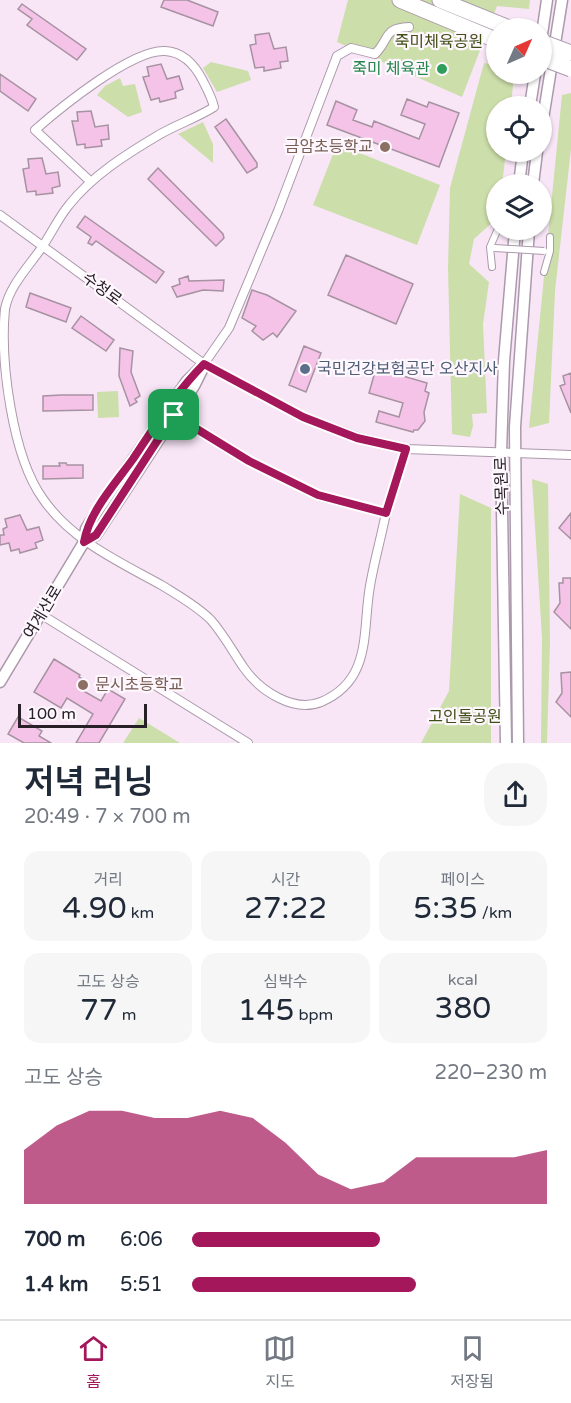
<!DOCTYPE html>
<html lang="ko">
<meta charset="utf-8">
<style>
body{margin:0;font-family:"Varela Round","Noto Sans KR",sans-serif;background:#f6f6f7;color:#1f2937;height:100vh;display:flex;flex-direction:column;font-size:22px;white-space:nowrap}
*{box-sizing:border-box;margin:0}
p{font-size:20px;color:#747a83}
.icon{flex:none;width:33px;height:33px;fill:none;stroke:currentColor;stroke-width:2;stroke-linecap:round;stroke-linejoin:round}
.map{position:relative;height:743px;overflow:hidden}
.panel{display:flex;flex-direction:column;background:#fff;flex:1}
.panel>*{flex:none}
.needle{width:39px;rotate:45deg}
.buttons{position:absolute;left:486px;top:18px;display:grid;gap:12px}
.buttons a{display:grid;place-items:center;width:66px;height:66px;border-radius:50%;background:#fff;box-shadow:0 2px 4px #0004;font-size:30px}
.scale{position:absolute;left:18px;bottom:15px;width:129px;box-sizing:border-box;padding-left:6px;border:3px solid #272027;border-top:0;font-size:16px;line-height:21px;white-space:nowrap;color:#272027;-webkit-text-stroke:4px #fef7fe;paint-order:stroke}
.pin{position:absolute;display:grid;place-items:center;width:51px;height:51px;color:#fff;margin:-26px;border-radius:12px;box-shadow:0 3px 9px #0006}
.round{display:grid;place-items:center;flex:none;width:63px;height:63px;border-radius:24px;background:#f6f6f7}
.headline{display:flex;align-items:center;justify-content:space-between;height:102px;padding:0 24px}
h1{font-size:33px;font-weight:600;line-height:45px}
.stats{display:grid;grid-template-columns:repeat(3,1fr);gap:9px;height:102px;padding:6px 24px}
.stats div{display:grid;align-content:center;border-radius:15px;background:#f6f6f7;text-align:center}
.stats b{font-size:30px;font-weight:600}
.stats small{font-size:16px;font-weight:400}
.stats p{font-size:16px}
.chart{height:168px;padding:12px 24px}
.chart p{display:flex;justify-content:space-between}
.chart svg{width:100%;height:108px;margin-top:6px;fill:#a5175b;opacity:.7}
ul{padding:0 24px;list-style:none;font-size:20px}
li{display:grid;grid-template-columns:96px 72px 1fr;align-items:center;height:45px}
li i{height:15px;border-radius:8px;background:#a5175b}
.menu{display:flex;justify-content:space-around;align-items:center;height:84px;border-top:2px solid #e0e1e3;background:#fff;font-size:16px;color:#747a83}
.menu a{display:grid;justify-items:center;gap:3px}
.menu .on{color:#a5175b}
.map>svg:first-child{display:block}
.green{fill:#ccdea9}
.building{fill:#f5c3e8;stroke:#a692a0;stroke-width:1.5}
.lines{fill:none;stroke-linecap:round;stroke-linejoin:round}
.pedestrian-casing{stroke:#ab9aab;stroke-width:8}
.minor-casing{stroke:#ab9aab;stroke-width:10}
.tertiary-casing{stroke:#ab9aab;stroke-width:13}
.motorway-casing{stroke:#ab9aab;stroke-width:17}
.pedestrian{stroke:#fff;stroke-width:6}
.minor{stroke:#fff;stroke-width:8}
.tertiary{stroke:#fff;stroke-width:10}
.motorway{stroke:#fff;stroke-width:15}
.pedestrian-bridge-casing{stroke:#ab9aab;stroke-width:8;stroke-linecap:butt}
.motorway-bridge-casing{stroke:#ab9aab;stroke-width:17;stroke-linecap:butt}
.pedestrian-bridge{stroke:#fff;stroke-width:6}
.motorway-bridge{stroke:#fff;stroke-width:15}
.route-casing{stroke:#fff;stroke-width:12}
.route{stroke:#a5175b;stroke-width:8}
.leisure-dot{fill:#2e9e5b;stroke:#fef7fe;stroke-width:2}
.education-dot{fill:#8d6e63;stroke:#fef7fe;stroke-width:2}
.service-dot{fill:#5c6f8a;stroke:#fef7fe;stroke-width:2}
.labels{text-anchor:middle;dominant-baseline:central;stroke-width:4.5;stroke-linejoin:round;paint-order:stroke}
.park-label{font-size:16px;fill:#3f4e14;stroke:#fef7fe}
.leisure-label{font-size:16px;fill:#27864d;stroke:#fef7fe;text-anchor:end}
.education-label{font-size:16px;fill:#785e54;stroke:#fef7fe;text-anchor:end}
.street-label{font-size:16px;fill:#272027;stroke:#fef7fe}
.service-label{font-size:16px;fill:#4e5e75;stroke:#fef7fe;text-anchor:start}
</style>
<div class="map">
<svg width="571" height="743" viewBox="0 0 571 743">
<rect width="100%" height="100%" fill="#f8e6f7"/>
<path class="green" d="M348,0h182l-1,9 -32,-3 -35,91 -125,-55z
M211,62l37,9 3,9 -34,12 -14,-24z
M484,63l12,2v9h18l-3,32h-15v46h10l-4,32h-6v35l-22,20 -5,25 20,18 -6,42 4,89 -15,1 1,12 -3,11 -18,-3 -4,-166 2,-80z
M120,78l3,8 12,-2 7,28 -14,5 -31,-22 8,-9z
M571,93v56l-16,142 -6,132 -20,5 33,-333z
M203,122l10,22v19l-35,-29z
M337,144l103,41 -23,60 -104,-40z
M118,391l1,26 -21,1 -1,-26z
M532,479l16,5 2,158 -3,101h-6l1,-106z
M460,494l31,14v235h-70l28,-52z
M139,718l41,25h-57z"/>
<path class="building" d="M164,0h23l31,12 -5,14 -52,-19z
M22,4l64,45 -9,11 -50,-35 5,-6 -14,-10z
M269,33l5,16 12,-2 2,14 -8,1 1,6 -17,3v-4l-9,1 -5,-23 6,-1 -1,-9z
M161,64l6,15 12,-3 4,13 -8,3 1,6 -16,4 -1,-4 -8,2 -8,-23 6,-1 -2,-9z
M0,74l36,25 -8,12 -28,-20z
M407,99l20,8 2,-5 30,11 -20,54 -112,-42 9,-24 21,9 -4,10 19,7 2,-6 45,18 6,-15 -24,-9z
M91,111l4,16 13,-2 1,14 -8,1 1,6 -17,2v-4l-8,1 -5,-24h6l-1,-9z
M226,119l31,44v4l-10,6 -32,-46z
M42,158l4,16 12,-2 2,14 -8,2 1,5 -17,2v-4l-9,1 -4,-23 6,-1 -1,-9z
M158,168l65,66 1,4 -8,8 -68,-67z
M85,216l79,56 -8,11 -60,-42 -4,4 -4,-2 3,-6 -14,-10z
M346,255l67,29 -17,40 -68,-29z
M188,276l1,5 35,-1 -1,11 -20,-1 -26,7 -5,-10 8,-3 -1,-5z
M252,290l15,5 29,16 -19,26 -4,-4 -10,7 -11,-9 4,-5 -14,-8z
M30,293l41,15 -5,14 -40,-15z
M81,316l33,24 -8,11 -34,-23z
M304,346l17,7 -15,39 -17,-7z
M120,348l13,3 -2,21 9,24 -5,3 2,3 -7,4 -11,-30z
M376,368l51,15 -2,8 4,2 -5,19 1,9 -7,9h-4l-1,2 -37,-10 3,-11 20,6 4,-14 -34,-10z
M571,373v40l-11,-27 5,-2 -2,-8z
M61,395h32v15l-50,1v-15z
M59,463h7l1,2h16v13l-40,1v-13h17z
M571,513v26l-12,-11z
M20,515l7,15 12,-3 4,13 -8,3 2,5 -17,5 -1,-4 -8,2 -2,-8 -9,2v-10h4l-1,-6 4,-2 -2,-8z
M563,578h8v51l-17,-17 6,-9 -1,-20h4z
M54,659l26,16 -1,2 7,4 -6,8 21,12 7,-12 17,10 -26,44h-23l17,-29 -26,-16 -6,10 -27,-16z
M571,672v45l-15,-15 6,-9 -1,-20z
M18,717l24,14 -3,5 12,7h-27l-16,-9z"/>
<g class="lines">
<defs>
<path id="pedestrian" d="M492,267l-2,-20 7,-16
M544,272l6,-21v-14"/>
<path id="minor" d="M91,182l-56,-52c25,-22 97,-81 130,-79 19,1 30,14 38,30 4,8 9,17 11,26 -17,11 -39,18 -57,29 -32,19 -65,40 -88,69 -11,13 -18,30 -29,45 -12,17 -31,37 -35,59 -5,52 7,147 38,190 29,42 77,63 120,87 16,10 34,20 48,34 13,15 22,32 33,48 16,23 50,45 77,34 52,-22 41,-72 49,-116 4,-24 11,-48 16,-73
M0,215l204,149 99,53 54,20 49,12 165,6
M204,364l25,-36 49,-117 59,-155 14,-8 24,6c15,-15 8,-26 34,-27
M174,415l75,46 69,35 68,17 20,-64
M42,615l206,128"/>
<path id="tertiary" d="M542,34l5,-34
M530,106l5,-32
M542,125l20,-125
M519,184l4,-32
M533,184l4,-32
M84,542l12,-7 98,-149 8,-16
M0,682l84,-140 2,-13 10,-16 91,-132 17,-17
M506,743l-5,-291 3,-91 11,-131
M518,743l-3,-316 14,-197"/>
<path id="motorway" d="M400,0l96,40
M440,0l69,28"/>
</defs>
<use href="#pedestrian" class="pedestrian-casing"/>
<use href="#minor" class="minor-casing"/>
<use href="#tertiary" class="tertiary-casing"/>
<use href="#motorway" class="motorway-casing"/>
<use href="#pedestrian" class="pedestrian"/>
<use href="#minor" class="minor"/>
<use href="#tertiary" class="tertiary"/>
<use href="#motorway" class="motorway"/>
<defs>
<path id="pedestrian-bridge" d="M495,248l49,3"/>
<path id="motorway-bridge" d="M542,42l29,11
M542,58l29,11"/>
</defs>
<use href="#pedestrian-bridge" class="pedestrian-bridge-casing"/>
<use href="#motorway-bridge" class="motorway-bridge-casing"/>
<use href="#pedestrian-bridge" class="pedestrian-bridge"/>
<use href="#motorway-bridge" class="motorway-bridge"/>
</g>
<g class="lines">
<defs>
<path id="route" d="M204,364l99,53 54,21 49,11 -20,64 -68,-18 -69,-34 -75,-46 -78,120 -12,7c5,-30 31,-58 49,-83 22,-33 43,-67 71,-95z"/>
</defs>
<use href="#route" class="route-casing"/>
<use href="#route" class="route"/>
</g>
<circle class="leisure-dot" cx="442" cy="69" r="6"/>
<g class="education-dot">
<circle cx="385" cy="147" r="6"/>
<circle cx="83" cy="685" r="6"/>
</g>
<circle class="service-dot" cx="305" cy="369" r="6"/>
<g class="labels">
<g class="park-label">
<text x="439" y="42">죽미체육공원</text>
<text x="465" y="717">고인돌공원</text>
</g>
<g class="leisure-label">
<text x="430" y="69">죽미 체육관</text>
</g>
<g class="education-label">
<text x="373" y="147">금암초등학교</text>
<text x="95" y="685" text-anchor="start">문시초등학교</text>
</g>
<g class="street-label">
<text transform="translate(102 289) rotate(36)">수청로</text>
<text transform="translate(502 486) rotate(-92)">수목원로</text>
<text transform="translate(43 612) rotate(-59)">여계산로</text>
</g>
<g class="service-label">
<text x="317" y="369">국민건강보험공단 오산지사</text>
</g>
</g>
</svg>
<div class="buttons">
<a><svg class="needle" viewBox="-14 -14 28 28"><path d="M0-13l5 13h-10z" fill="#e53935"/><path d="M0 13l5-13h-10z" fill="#747a83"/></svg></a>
<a><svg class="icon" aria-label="locate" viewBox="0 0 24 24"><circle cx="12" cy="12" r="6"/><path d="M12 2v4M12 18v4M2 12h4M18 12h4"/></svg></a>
<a><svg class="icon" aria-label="layers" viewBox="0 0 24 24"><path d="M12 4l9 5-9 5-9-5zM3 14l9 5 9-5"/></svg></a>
</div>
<div class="scale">100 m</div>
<div class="pin" style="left:174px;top:415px;background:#1e9e55"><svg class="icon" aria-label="arrive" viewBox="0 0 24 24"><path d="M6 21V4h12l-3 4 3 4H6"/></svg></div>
</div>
<section class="panel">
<div class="headline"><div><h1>저녁 러닝</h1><p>20:49 · 7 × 700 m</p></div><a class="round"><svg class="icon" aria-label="share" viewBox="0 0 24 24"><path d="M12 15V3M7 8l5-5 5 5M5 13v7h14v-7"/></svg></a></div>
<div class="stats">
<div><p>거리</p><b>4.90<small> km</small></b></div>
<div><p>시간</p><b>27:22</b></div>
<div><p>페이스</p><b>5:35<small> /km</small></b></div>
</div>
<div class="stats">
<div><p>고도 상승</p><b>77<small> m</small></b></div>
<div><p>심박수</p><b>145<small> bpm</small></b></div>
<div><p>kcal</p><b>380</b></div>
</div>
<div class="chart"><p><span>고도 상승</span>220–230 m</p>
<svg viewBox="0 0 160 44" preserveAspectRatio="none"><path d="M0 44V22L10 12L20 6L30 6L40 9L50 9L60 6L70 9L80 19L90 32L100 38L110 35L120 25L130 25L140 25L150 25L160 22V44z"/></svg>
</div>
<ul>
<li><b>700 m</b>6:06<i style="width:53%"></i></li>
<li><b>1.4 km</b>5:51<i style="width:63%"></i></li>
</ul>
</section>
<nav class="menu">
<a class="on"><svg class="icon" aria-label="home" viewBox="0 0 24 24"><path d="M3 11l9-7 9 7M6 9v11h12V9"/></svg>홈</a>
<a><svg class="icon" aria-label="map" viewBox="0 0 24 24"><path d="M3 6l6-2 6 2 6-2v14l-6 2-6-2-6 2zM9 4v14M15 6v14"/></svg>지도</a>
<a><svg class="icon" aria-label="saved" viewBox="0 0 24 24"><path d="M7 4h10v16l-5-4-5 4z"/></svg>저장됨</a>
</nav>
